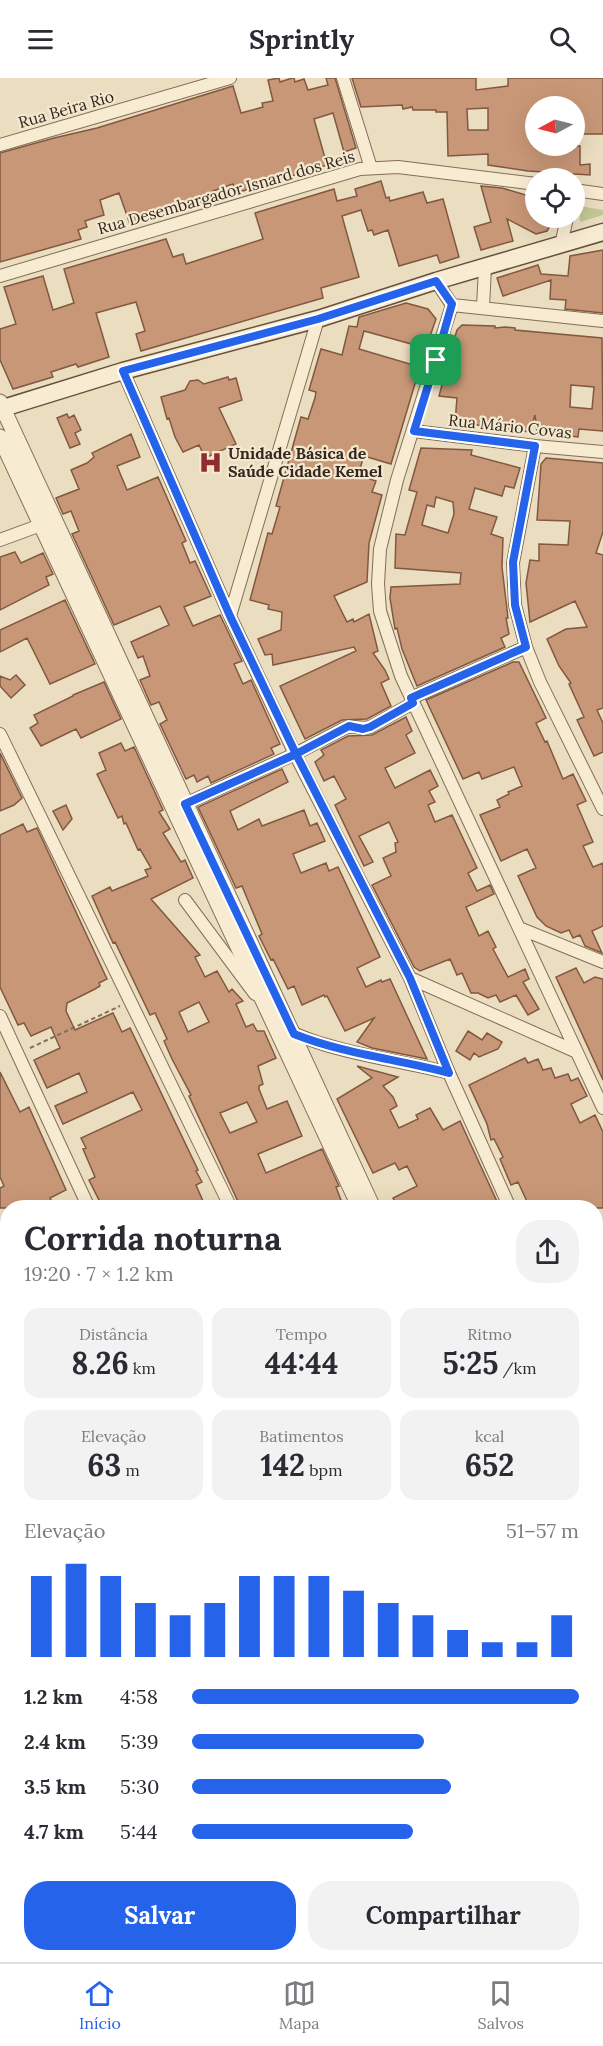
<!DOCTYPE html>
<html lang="pt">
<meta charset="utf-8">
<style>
body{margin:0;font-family:Lora,serif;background:#f2f2f3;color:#2b2b33;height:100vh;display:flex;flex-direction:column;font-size:22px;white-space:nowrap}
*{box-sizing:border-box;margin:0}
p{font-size:20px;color:#7c7c81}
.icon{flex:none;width:33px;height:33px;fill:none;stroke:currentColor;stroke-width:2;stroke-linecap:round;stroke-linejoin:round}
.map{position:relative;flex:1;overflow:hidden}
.panel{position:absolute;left:0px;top:1122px;width:603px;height:762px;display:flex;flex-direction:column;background:#fff;border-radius:24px 24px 0 0;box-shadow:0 6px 24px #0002}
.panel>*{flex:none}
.needle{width:39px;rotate:263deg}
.tools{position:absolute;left:525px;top:18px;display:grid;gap:12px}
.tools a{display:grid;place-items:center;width:60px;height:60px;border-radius:50%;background:#fff;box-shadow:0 6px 24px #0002;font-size:30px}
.pin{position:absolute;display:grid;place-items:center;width:51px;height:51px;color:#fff;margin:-26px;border-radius:12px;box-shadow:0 3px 9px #0006}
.round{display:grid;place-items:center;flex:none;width:63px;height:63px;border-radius:24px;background:#f2f2f3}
.head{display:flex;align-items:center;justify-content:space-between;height:102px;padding:0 24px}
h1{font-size:33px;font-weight:800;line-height:45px}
.metrics{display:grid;grid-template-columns:repeat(3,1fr);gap:9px;height:102px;padding:6px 24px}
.metrics div{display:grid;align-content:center;border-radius:15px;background:#f2f2f3;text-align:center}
.metrics b{font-size:30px;font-weight:800}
.metrics small{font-size:16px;font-weight:400}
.metrics p{font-size:16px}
.chart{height:168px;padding:12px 24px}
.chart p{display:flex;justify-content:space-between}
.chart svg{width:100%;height:108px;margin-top:6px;stroke:#2563eb;stroke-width:6}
.button{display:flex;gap:12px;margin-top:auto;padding:12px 24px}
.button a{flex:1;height:69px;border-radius:24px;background:#2563eb;color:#fff;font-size:24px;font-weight:800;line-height:69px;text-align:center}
.button a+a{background:#f2f2f3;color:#2b2b33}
ul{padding:0 24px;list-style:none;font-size:20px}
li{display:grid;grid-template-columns:96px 72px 1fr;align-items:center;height:45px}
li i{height:15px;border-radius:8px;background:#2563eb}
header{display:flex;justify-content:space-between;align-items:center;height:78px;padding:0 24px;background:#fff;font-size:27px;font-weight:800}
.menu{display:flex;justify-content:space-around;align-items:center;height:84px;border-top:2px solid #e1e1e2;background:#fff;font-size:16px;color:#7c7c81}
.menu a{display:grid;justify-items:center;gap:3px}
.menu .active{color:#2563eb}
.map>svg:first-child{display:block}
.forest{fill:url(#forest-crowns)}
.park{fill:url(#park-tufts)}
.building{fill:#c89777;stroke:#815840;stroke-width:1.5;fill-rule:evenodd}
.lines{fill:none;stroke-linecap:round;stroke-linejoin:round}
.service-casing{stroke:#836e59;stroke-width:8}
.minor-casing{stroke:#836e59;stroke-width:14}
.tertiary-casing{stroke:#836e59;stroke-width:17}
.secondary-casing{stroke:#65503c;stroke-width:19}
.path{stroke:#836e59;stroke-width:2;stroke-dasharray:4.5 3;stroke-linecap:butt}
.service{stroke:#f7ebd2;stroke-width:6}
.minor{stroke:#f7ebd2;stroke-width:12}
.tertiary{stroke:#f7ebd2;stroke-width:15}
.secondary{stroke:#f7ebd2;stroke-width:16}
.route-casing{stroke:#fff;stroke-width:12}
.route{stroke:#2563eb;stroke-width:8}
.labels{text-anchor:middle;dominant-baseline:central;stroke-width:4.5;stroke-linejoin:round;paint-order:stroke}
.street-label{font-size:16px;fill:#33271c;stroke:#f3e8cf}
.poi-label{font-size:16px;font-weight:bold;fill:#33271c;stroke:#f3e8cf;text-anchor:start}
</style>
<header><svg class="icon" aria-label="menu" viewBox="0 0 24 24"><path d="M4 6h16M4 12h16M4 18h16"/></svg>Sprintly<svg class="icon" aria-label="search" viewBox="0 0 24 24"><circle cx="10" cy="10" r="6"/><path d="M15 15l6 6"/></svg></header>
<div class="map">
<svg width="603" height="1884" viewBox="0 0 603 1884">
<defs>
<pattern id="forest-crowns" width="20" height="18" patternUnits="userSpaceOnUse" patternTransform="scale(1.5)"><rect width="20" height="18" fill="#c3c894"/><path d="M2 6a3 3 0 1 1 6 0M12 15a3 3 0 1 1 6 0" fill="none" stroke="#a8ac7f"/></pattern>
<pattern id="park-tufts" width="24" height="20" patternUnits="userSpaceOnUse" patternTransform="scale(1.5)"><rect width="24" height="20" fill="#c3c894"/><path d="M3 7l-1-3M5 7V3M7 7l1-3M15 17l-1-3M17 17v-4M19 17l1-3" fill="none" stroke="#a8ac7f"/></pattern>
</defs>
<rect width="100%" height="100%" fill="#ebddbf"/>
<path class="forest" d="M596,1811l7,5v68h-122l2,-7 113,-1z"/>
<path class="park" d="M579,128l24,4v5l-23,7z"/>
<path class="building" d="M279,0l1,4 12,-4h2l1,4 9,-3 4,11 20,-5 -2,-7h9l21,70 -12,4 -11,-39 -19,6 13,46 -91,28 -3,-9 -20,7 3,8 -86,25 -11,-31 -19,7 4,15 -19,6 2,6 -9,3 3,9 -81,23v-109l54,-15 43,-10 136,-42 8,27 22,-6 -1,-4 11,-2 -5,-21z
M352,0h124v12l32,-4v-8h95v56h-29v-28h-38v40h44v19l10,-1v11l-62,-4 -40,-6v-11l-40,2 -1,-44h-11v-2h-23l-1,-3 -9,2 -1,-4 -41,2zM488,30v22h-20l-1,-21z
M381,103l5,17 3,-1 1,4 33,-9 4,11 16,-4 16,58 -19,6 -3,-8 -38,11 -11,-36 -14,5 -2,-5 -4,1 -7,-21 -19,6 17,61 -38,11 2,10 -182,53 -5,-17 9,-3 -9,-29 -40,11 13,44 -31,10 -2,-3 -25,8 2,5 -40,12 -13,-29v-31l16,-5 -12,-37 39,-11 10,34 21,-7 -10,-34 102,-30 7,18 10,-3 3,10 77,-25 -8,-26 79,-24 3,12 20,-5 -2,-7z
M481,108l21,2 34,10v20h19l-8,13 -11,3 -29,-15 6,22 -32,9 -7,-23 17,-5z
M603,172v63l-38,-4 1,-9 -16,-1 1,-19 -48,16 -6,-18 41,-13 3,9 27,2 2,-20z
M406,225l22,6 8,10 -10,29 -62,-17 -5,18 61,18 -29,97 -27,-8 -6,19 18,6 -4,11 10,3 -13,48 -2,39 -33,14 13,26 6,-3 1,3 15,-8 9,37 -5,2 12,17 4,9 -8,4 10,23 -24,13 -25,1 -37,19 -25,-53 76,-35 -2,-4 -81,18 -1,-11 -7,1 -7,-16 23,-9 1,-18 -14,-3 1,-4 -19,-5 18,-67 4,1 8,-27 -4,-1 25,-89 7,2 7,-21 1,-6 -7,-2 12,-41 21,6 7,-29 8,1 2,-10z
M462,247l33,1v2l10,-1 10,1v2l87,8 1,93 -24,-2 -1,8 -41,-5 -2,-17 -5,17 -75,-10 2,-24 -18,-2 9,-34 8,1 2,-23h-4l3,-10zM571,307l23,2 -2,22 -22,-2z
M228,299l1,3 7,-2 6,22 -23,8 17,36 -31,14 -6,-13 -16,7 -8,-15 -6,-19 -2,1 -6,-22 24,-7 5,-9 8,-1 6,4z
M67,336l2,4 5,-3 7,15 -6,3 5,11 -10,4 -13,-30z
M131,356l9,23 -23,9 10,24 31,-13 28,64 -4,2 8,20 5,-2 16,35 -27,11 9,19 27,-11 22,46 -8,3 9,20 8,-4 29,64 -9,4 3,6 -63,29 -3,-7 -11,6 -3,-7 -8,4 -26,-55 7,-4 -8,-18 -8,3 -11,-25 10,-4 -7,-20 -5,2 -7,-16 38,-17 -9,-19 -46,19 -42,-91 7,-3 -8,-20 -8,3 -7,-16 23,-9 -8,-19 16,-7 7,-6 -2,-4z
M421,370l51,2 -1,5 49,13 -6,20 -9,-2 -3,10 -27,-8 -6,21 28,8 -6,17 12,4 -1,29 6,51h-2l3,16 -8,4 4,9 -88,39 -15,-37 -5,-21 -2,1 -5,-31 1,-11 69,-3 1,-11 -66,-5 1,-34 9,1 12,-43 -8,-2zM436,419l17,5 1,12 -6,19 -26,-8 5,-20 7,2z
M546,380l57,5v69l-7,21 7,2v153l-6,2 6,13v29l-9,4 -17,-36 7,-3 -15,-33 2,-1 -12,-17 -12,-27 19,-10 21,-2 -12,-26 -45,21 -4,-39 4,-23 9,1v-17l29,1 2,-24 -33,-1 4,-56z
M15,474l6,11 22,-10 10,21 -7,3 3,8 -49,25v-53z
M65,522l30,64 -45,20 -23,-46 -27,14v-22z
M513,584h6l27,56 -10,5 9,19 2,-1 16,38 10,-5 13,27 -9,4 16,37 -10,4 10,21 10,-4v63l-11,5 10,22 -17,-7 -5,-11 -7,3 -4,-8 -8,3 -15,-7 -9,-9 -19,-41 18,-8 -9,-19 -26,12 -21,-46 20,-8 -3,-7 12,-6 -1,-2 14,-6 -8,-19 -32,12 -3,-7 -16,7 -37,-79z
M16,597l9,10 -14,13 -11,-12v-10l10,4z
M104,604l17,37 -40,19 -5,-9 -35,17 -11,-18 8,-5 -4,-8 39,-19v-1z
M406,639l6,14 -6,4 9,18 -30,15 10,20 35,-18 8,16 -9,5 6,11 -7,3 7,17 17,-7 25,53 -9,5 9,18 13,-6 4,9 -28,13 13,29 9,-5 8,16 -3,2 15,28 17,-8 4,10 -6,3 16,27 -11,6 -12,-20 -16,7 -4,-7 -8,3 -10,-5h-7l-9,-20 -5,2 -7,-16 -30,12 -6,-4 -42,-82 19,-9 -8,-18 13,-6 -1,-9 3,-1 -9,-20 -30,14 14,26 -9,4 -29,-61 11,-6 -12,-23 -10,5 -9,-19 9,-7 -3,-5 27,-14 24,-1z
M121,665l4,8 9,-4 29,63 -4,2 11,17 -7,4 18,29 4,-2 8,18 -42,21 49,56 -5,2 10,20 12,-6 12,21 3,-3 11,12 -7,3 10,23 7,-3 4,7h7l12,27 -18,8 5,18 -4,2v3l8,20 20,-8 15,35 -44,18 8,19 56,-24 17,37 -3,1 8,21h-103l-52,-112 2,-1 -19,-36 -8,-18 3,-2 -12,-26 -5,2 -35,-73 -2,1 -21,-47 18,-9 2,4 36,-15 -3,-6 6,-2 -11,-19 -2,1 -12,-27 -2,1 -2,-8 -4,2 -21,-44 9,-4 -7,-17zM199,924l10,20 -21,10 -9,-20zM247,1024l10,20 -27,11 -10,-20z
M0,675l22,45 -8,7 -14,6z
M282,691l6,13 -58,29 8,19 21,-11 3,7 42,-16 6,16 7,-3 8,18 -32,13 8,19 25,-10 3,8 9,-4 42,90 -23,11 9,19 15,-7 1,2 8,-3 37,80 -55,-11 -15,-6 17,-24 -29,13 -18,-35 -2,1 -1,-2 -22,10 -8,-19 -6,3 -15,-30 -2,1 -12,-24 3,-2 -20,-48 -6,2 -38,-81z
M66,727l6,14 -9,11 -10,-19z
M23,746l4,8 10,-4 70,151 -8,4 1,3 -5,3 -28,14 -1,8 9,19 38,-17 9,19 8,-4 68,142 -2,1 6,11 -6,3 10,23h-103l-14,-28 6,-3 -12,-28 3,-1 -5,-10 61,-28 -9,-18 -70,32 -8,-18 32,-14 -8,-19 -32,15 -13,-28 26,-12 -9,-21 -20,9 -7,-13 -6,2 -18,-38v-152z
M576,890l8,15 11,-6 8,2v101l-47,-103z
M468,953l14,9 5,-7 15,9 -4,7 -19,8 -5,-4 -4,7 -14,-9z
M525,980l3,5 10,-4 5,11 8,-2 4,10 13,-4 3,7 7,-3 9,18 -16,8 9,19 15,-8 8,17v76h-73l-12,-26 -7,3 -11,-26 3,-2 -9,-18 -3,1 -4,-16 -18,-39z
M357,988l41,11 -15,9 10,11 4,9 -7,4 9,18 19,-9 -2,-4 14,-7 13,22 17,-9 40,87h-102l-5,-10 24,-12 -10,-20 -8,4 -4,-7 -22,10 -36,-74 35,-21z
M0,994l20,40 9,-5 37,83 -16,8 5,10h-55v-20l4,-2 -4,-9z"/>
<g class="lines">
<defs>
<path id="service" d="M379,1884l1,-8"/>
<path id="minor" d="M343,0l28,90
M0,67l230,-67
M574,112l29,4
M561,167l6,-27
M0,198l360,-107 38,-2 138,17
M436,203l16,24 -55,175 -17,69 -2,35 2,27 21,65 202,432
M452,227l151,16
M483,229l2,-40
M123,293l107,245 65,138 115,224 39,95 61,135
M414,353l121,15 68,6
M535,368l-22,117 2,42 11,42 14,35 63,127
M0,462l49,-18
M230,538l88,-297
M411,620l115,-51
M0,656l231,474
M185,726l110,-50 50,-26c9,-4 16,2 25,-1l43,-24
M185,822l70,94
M519,850l84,34
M410,900l167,74
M0,938l89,192
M288,952c11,7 23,10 35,14 41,13 84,18 126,29
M0,1180l8,2
M596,1256l7,1
M0,1289l8,1
M0,1396l8,1
M0,1501l8,2
M0,1610l8,1
M0,1719l8,1
M596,1804l7,5
M0,1825l8,1
M344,1876l3,8"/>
<path id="tertiary" d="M0,324l373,806
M0,359l360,771
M596,1447l7,1"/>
<path id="secondary" d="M0,331l123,-38 195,-52 118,-38 167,-49"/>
</defs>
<use href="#service" class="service-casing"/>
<use href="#minor" class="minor-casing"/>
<use href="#tertiary" class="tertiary-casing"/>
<use href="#secondary" class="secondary-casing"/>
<path class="path" d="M30,970l90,-42"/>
<use href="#service" class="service"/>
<use href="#minor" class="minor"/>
<use href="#tertiary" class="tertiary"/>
<use href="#secondary" class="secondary"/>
</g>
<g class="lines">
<defs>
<path id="route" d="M436,282l16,-56 -16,-23 -118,38 -195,52 107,245 66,138 -111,50 109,230c50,20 103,25 155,39l-39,-95 -114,-224 53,-28 14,3 7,-2 43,-24 -2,-5 115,-51 -11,-42 -2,-43 22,-116 -121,-15 22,-71"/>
</defs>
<use href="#route" class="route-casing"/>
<use href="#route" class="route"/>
</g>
<defs>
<symbol id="hospital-bare" viewBox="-9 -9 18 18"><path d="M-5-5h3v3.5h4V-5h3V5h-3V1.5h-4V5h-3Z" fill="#8f2c2e" stroke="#f3e8cf" stroke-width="2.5" paint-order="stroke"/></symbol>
</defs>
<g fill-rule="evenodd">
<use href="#hospital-bare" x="194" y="368" width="33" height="33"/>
</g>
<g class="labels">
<g class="street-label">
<text transform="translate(66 31) rotate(-16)">Rua Beira Rio</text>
<text transform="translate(226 114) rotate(-16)">Rua Desembargador Isnard dos Reis</text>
<text transform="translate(510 348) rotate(6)">Rua Mário Covas</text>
</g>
<g class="poi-label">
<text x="228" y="375">Unidade Básica de<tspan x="228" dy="18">Saúde Cidade Kemel</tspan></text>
</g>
</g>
</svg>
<div class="tools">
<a><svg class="needle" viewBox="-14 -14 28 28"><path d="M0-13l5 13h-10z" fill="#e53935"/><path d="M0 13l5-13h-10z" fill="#7c7c81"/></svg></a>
<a><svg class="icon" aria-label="locate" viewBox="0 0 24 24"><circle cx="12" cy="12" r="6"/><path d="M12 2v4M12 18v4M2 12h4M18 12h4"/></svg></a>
</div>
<div class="pin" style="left:436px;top:282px;background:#1e9e55"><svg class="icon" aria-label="arrive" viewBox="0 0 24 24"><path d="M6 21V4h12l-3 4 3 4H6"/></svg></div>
<section class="panel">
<div class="head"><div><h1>Corrida noturna</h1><p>19:20 · 7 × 1.2 km</p></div><a class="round"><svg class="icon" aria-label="share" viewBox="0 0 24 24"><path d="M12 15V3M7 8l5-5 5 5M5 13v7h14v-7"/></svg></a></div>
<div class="metrics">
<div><p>Distância</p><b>8.26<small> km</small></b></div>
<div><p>Tempo</p><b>44:44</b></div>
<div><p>Ritmo</p><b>5:25<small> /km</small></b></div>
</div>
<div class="metrics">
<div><p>Elevação</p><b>63<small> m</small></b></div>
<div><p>Batimentos</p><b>142<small> bpm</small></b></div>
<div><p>kcal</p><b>652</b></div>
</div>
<div class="chart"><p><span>Elevação</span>51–57 m</p>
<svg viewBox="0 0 160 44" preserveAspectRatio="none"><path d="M5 44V11M15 44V6M25 44V11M35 44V22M45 44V27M55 44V22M65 44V11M75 44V11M85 44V11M95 44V17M105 44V22M115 44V27M125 44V33M135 44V38M145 44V38M155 44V27"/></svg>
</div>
<ul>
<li><b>1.2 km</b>4:58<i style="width:100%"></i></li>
<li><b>2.4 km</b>5:39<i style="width:60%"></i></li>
<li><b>3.5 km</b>5:30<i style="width:67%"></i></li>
<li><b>4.7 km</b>5:44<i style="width:57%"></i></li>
</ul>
<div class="button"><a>Salvar</a><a>Compartilhar</a></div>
</section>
</div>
<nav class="menu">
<a class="active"><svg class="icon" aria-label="home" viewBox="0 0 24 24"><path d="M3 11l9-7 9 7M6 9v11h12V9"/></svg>Início</a>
<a><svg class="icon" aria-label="map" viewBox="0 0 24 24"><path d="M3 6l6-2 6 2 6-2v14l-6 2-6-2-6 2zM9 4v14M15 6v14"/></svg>Mapa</a>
<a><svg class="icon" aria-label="saved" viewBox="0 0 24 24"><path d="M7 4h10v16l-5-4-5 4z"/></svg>Salvos</a>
</nav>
